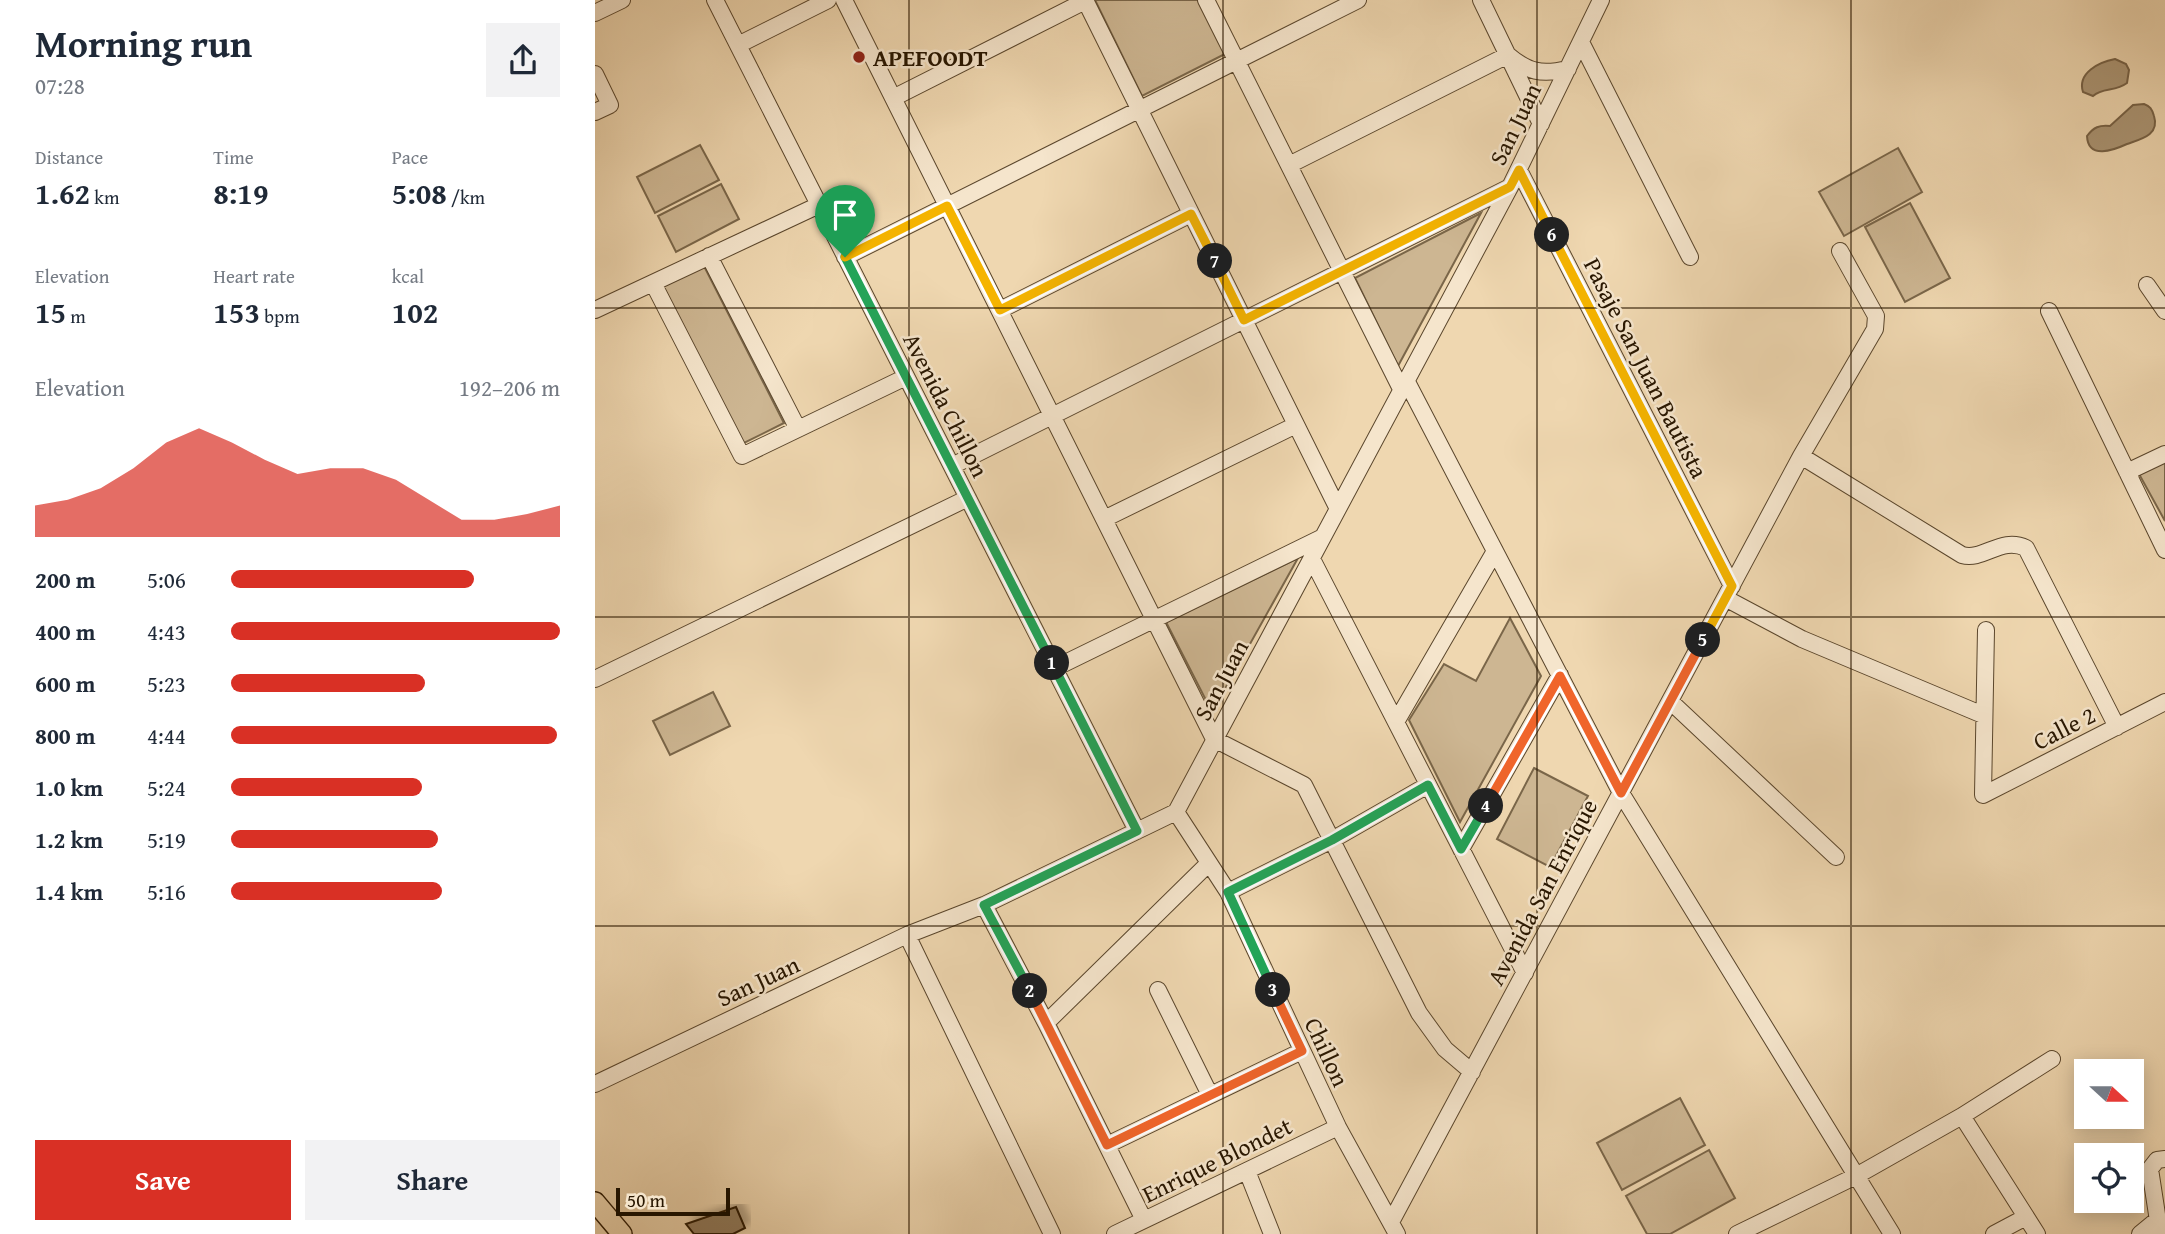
<!DOCTYPE html>
<meta charset="utf-8">
<style>
body{margin:0;font-family:"Gentium Book Plus",serif;background:#f2f2f3;color:#1f2937;height:100vh;display:flex;flex-direction:column;font-size:26px;white-space:nowrap}
*{box-sizing:border-box;margin:0}
p{font-size:23px;color:#747a83}
.icon{flex:none;width:38px;height:38px;fill:none;stroke:currentColor;stroke-width:2;stroke-linecap:round;stroke-linejoin:round}
.map{position:relative;flex:1;overflow:hidden}
.panel{display:flex;flex-direction:column;background:#fff;width:595px}
.panel>*{flex:none}
.needle{width:46px;rotate:111deg}
.tools{position:absolute;left:1479px;top:1059px;display:grid;gap:14px}
.tools a{display:grid;place-items:center;width:70px;height:70px;border-radius:0px;background:#fff;box-shadow:0 4px 18px #0003;font-size:35px}
.scale{position:absolute;left:21px;bottom:18px;width:114px;box-sizing:border-box;padding-left:7px;border:4px solid #281600;border-top:0;font-size:19px;line-height:24px;white-space:nowrap;color:#281600;-webkit-text-stroke:5px #f5e5cc;paint-order:stroke}
.pin{position:absolute;display:grid;place-items:center;width:60px;height:60px;color:#fff;margin:-72px -30px;border-radius:50% 50% 50% 0;rotate:-45deg;box-shadow:0 0 7px #0007}
.pin .icon{rotate:45deg}
.km{position:absolute;width:35px;height:35px;margin:-18px;border-radius:50%;background:#222;color:#fff;font-size:19px;line-height:35px;text-align:center}
.round{display:grid;place-items:center;flex:none;width:74px;height:74px;border-radius:0px;background:#f2f2f3}
.overview{display:flex;align-items:center;justify-content:space-between;height:119px;padding:0 35px}
h1{font-size:38px;font-weight:700;line-height:52px}
.figures{display:grid;grid-template-columns:repeat(3,1fr);gap:10px;height:119px;padding:7px 35px}
.figures div{display:grid;align-content:center}
.figures b{font-size:30px;font-weight:700}
.figures small{font-size:19px;font-weight:400}
.figures p{font-size:19px}
.chart{height:196px;padding:14px 35px}
.chart p{display:flex;justify-content:space-between}
.chart svg{width:100%;height:126px;margin-top:7px;fill:#d93025;opacity:.7}
.primary-button{display:flex;gap:14px;margin-top:auto;padding:14px 35px}
.primary-button a{flex:1;height:80px;border-radius:0px;background:#d93025;color:#fff;font-size:28px;font-weight:700;line-height:80px;text-align:center}
.primary-button a+a{background:#f2f2f3;color:#1f2937}
ul{padding:0 35px;list-style:none;font-size:23px}
li{display:grid;grid-template-columns:112px 84px 1fr;align-items:center;height:52px}
li i{height:18px;border-radius:9px;background:#d93025}
main{display:flex;flex:1;min-height:0}
.map>svg:first-child{display:block}
.green{fill:#cdb692;stroke:#7a6649;stroke-width:2}
.water{fill:#ab9574;stroke:#776246;stroke-width:2}
.building{fill:#8f7a5c;stroke:#281600;stroke-width:2;filter:url(#shadow)}
.lines{fill:none;stroke-linecap:round;stroke-linejoin:round}
.minor-casing{stroke:#5a462c;stroke-width:18}
.major-casing{stroke:#281600;stroke-width:22}
.minor{stroke:#f5e5cc;stroke-width:16}
.major{stroke:#efd7b0;stroke-width:19}
.split-1-casing{stroke:#fff;stroke-width:14}
.split-2-casing{stroke:#fff;stroke-width:14}
.split-3-casing{stroke:#fff;stroke-width:14}
.split-4-casing{stroke:#fff;stroke-width:14}
.split-5-casing{stroke:#fff;stroke-width:14}
.split-6-casing{stroke:#fff;stroke-width:14}
.split-7-casing{stroke:#fff;stroke-width:14}
.split-8-casing{stroke:#fff;stroke-width:14}
.split-1{stroke:#22a559;stroke-width:9}
.split-2{stroke:#22a559;stroke-width:9}
.split-3{stroke:#f0652b;stroke-width:9}
.split-4{stroke:#22a559;stroke-width:9}
.split-5{stroke:#f0652b;stroke-width:9}
.split-6{stroke:#f5b400;stroke-width:9}
.split-7{stroke:#f5b400;stroke-width:9}
.split-8{stroke:#f5b400;stroke-width:9}
.grid{fill:none;stroke:#281600;stroke-width:2;stroke-opacity:0.55}
.poi-dot{fill:#8f2418;stroke:#f5e5cc;stroke-width:2.5}
.labels{text-anchor:middle;dominant-baseline:central;stroke-width:5;stroke-linejoin:round;paint-order:stroke}
.poi-label{font-size:24px;font-weight:bold;fill:#281600;stroke:#f5e5cc;text-anchor:start}
.street-label{font-size:24px;fill:#281600;stroke:#f5e5cc}
</style>
<main>
<section class="panel">
<div class="overview"><div><h1>Morning run</h1><p>07:28</p></div><a class="round"><svg class="icon" aria-label="share" viewBox="0 0 24 24"><path d="M12 15V3M7 8l5-5 5 5M5 13v7h14v-7"/></svg></a></div>
<div class="figures">
<div><p>Distance</p><b>1.62<small> km</small></b></div>
<div><p>Time</p><b>8:19</b></div>
<div><p>Pace</p><b>5:08<small> /km</small></b></div>
</div>
<div class="figures">
<div><p>Elevation</p><b>15<small> m</small></b></div>
<div><p>Heart rate</p><b>153<small> bpm</small></b></div>
<div><p>kcal</p><b>102</b></div>
</div>
<div class="chart"><p><span>Elevation</span>192–206 m</p>
<svg viewBox="0 0 160 44" preserveAspectRatio="none"><path d="M0 44V33L10 31L20 27L30 20L40 11L50 6L60 11L70 17L80 22L90 20L100 20L110 24L120 31L130 38L140 38L150 36L160 33V44z"/></svg>
</div>
<ul>
<li><b>200 m</b>5:06<i style="width:74%"></i></li>
<li><b>400 m</b>4:43<i style="width:100%"></i></li>
<li><b>600 m</b>5:23<i style="width:59%"></i></li>
<li><b>800 m</b>4:44<i style="width:99%"></i></li>
<li><b>1.0 km</b>5:24<i style="width:58%"></i></li>
<li><b>1.2 km</b>5:19<i style="width:63%"></i></li>
<li><b>1.4 km</b>5:16<i style="width:64%"></i></li>
</ul>
<div class="primary-button"><a>Save</a><a>Share</a></div>
</section>
<div class="map">
<svg width="1570" height="1234" viewBox="0 0 1570 1234">
<defs>
<filter id="shadow"><feDropShadow dx="6" dy="-6" stdDeviation="3.5" flood-color="#0004"/></filter>
</defs>
<rect width="100%" height="100%" fill="#efd7b0"/>
<filter id="stains"><feTurbulence type="fractalNoise" baseFrequency=".00286" numOctaves="4"/><feColorMatrix values="0 0 0 0 .2 0 0 0 0 .09 0 0 0 0 .02 0 0 0 .5 -.17"/></filter>
<radialGradient id="worn" r=".72"><stop offset=".6" stop-color="#630" stop-opacity="0"/><stop offset="1" stop-color="#630" stop-opacity=".3"/></radialGradient>
<path class="green" d="M500,0h103l27,54 -83,42z
M105,145l19,35 -64,33 -18,-36z
M1303,148l24,44 -78,44 -25,-44z
M126,184l18,35 -63,33 -18,-36z
M1315,203l40,75 -45,24 -40,-75z
M886,213l-83,153 -43,-88z
M109,266l80,157 -42,21 -80,-157z
M1570,462v59l-26,-47z
M703,558l-86,154 -46,-90z
M915,618l31,58 -81,146 -51,-102 35,-56 32,17z
M118,692l17,34 -60,29 -17,-34z
M939,768l54,28 -38,71 -53,-28z
M1085,1098l25,47 -83,45 -25,-47z
M1114,1150l26,48 -65,36h-23l-21,-38z"/>
<path class="water" d="M1520,59l11,5 3,6 -2,13c-12,9 -24,4 -34,13l-10,-4c-6,-19 16,-30 32,-33z
M1549,104c6,2 8,5 10,12 6,19 -13,23 -27,28 -13,6 -39,16 -40,-8 7,-9 12,-11 23,-10l23,-21z"/>
<path class="building" d="M141,1207l9,21 -12,6h-39l-8,-10z"/>
<g class="lines">
<defs>
<path id="minor" d="M120,0l422,831
M249,0l370,739 90,46 115,228 26,36 27,23
M490,0l253,509
M611,0l196,391
M886,0l60,124
M0,13l27,-13
M986,42l109,215
M143,45l90,-45
M0,74l15,31 -15,7
M298,98l192,-97
M694,165l219,-110c20,17 33,20 60,14
M924,170l213,416
M114,256l89,173
M250,257l513,-257
M58,283l89,173 164,-79
M1552,285l18,26
M0,310l224,-105
M405,310l191,-96
M1454,311l116,239
M812,382l214,411 271,441
M1206,456l161,99c22,6 39,-19 64,-7l91,179
M357,466l558,-279
M1532,472l38,-18
M509,519l192,-94
M717,559l213,414
M1130,598l77,41 181,76
M1391,630l-3,165 182,-93
M460,668l268,-131
M0,679l373,-181
M1075,701l166,156
M801,722l99,-171
M581,812l52,80 110,235 59,107
M866,849l99,-174
M633,892l104,-52 96,-55
M389,905l62,118 98,197
M312,935l145,299
M563,990l52,105
M451,1023l163,-160
M0,1084l312,-149 77,-30 192,-93 334,-625 91,-187
M1367,1116l75,118
M512,1145l195,-94
M652,1171l25,63
M796,1222l410,-766 74,-127 1,-13 -36,-65
M520,1234l223,-107
M1142,1234l119,-58 106,-60 90,-57
M1399,1234l32,-17
M1545,1234l17,-14
M1565,1234l-10,-65 7,-9 8,-1"/>
<path id="major" d="M0,1202l27,32"/>
</defs>
<use href="#minor" class="minor-casing"/>
<use href="#major" class="major-casing"/>
<use href="#minor" class="minor"/>
<use href="#major" class="major"/>
</g>
<g class="lines">
<defs>
<path id="split-1" d="M250,257l207,406"/>
<path id="split-2" d="M435,991l-46,-86 153,-74 -85,-168"/>
<path id="split-3" d="M435,991l77,154 195,-94 -29,-61"/>
<path id="split-4" d="M678,990l-45,-98 104,-52 96,-55 33,64 25,-43"/>
<path id="split-5" d="M891,806l74,-130 61,117 82,-153"/>
<path id="split-6" d="M957,235l180,351 -29,54"/>
<path id="split-7" d="M620,261l29,59 266,-133 9,-17 33,65"/>
<path id="split-8" d="M250,257l102,-51 53,104 191,-96 24,47"/>
</defs>
<use href="#split-1" class="split-1-casing"/>
<use href="#split-2" class="split-2-casing"/>
<use href="#split-3" class="split-3-casing"/>
<use href="#split-4" class="split-4-casing"/>
<use href="#split-5" class="split-5-casing"/>
<use href="#split-6" class="split-6-casing"/>
<use href="#split-7" class="split-7-casing"/>
<use href="#split-8" class="split-8-casing"/>
<use href="#split-1" class="split-1"/>
<use href="#split-2" class="split-2"/>
<use href="#split-3" class="split-3"/>
<use href="#split-4" class="split-4"/>
<use href="#split-5" class="split-5"/>
<use href="#split-6" class="split-6"/>
<use href="#split-7" class="split-7"/>
<use href="#split-8" class="split-8"/>
</g>
<path class="grid" d="M314,0v1234M628,0v1234M942,0v1234M1256,0v1234M0,308h1570M0,617h1570M0,926h1570"/>
<circle class="poi-dot" cx="264" cy="57" r="7"/>
<g class="labels">
<g class="poi-label">
<text x="278" y="57">APEFOODT</text>
</g>
<g class="street-label">
<text transform="translate(920 124) rotate(-64)">San Juan</text>
<text transform="translate(1051 368) rotate(63)">Pasaje San Juan Bautista</text>
<text transform="translate(351 405) rotate(63)">Avenida Chillon</text>
<text transform="translate(626 680) rotate(-62)">San Juan</text>
<text transform="translate(1469 728) rotate(-27)">Calle 2</text>
<text transform="translate(947 892) rotate(-62)">Avenida San Enrique</text>
<text transform="translate(163 981) rotate(-25)">San Juan</text>
<text transform="translate(732 1052) rotate(65)">Chillon</text>
<text transform="translate(622 1160) rotate(-26)">Enrique Blondet</text>
</g>
</g>
<rect width="100%" height="100%" filter="url(#stains)"/>
<rect width="100%" height="100%" fill="url(#worn)"/>
</svg>
<div class="tools">
<a><svg class="needle" viewBox="-14 -14 28 28"><path d="M0-13l5 13h-10z" fill="#e53935"/><path d="M0 13l5-13h-10z" fill="#747a83"/></svg></a>
<a><svg class="icon" aria-label="locate" viewBox="0 0 24 24"><circle cx="12" cy="12" r="6"/><path d="M12 2v4M12 18v4M2 12h4M18 12h4"/></svg></a>
</div>
<div class="scale">50 m</div>
<div class="pin" style="left:250px;top:257px;background:#1e9e55"><svg class="icon" aria-label="arrive" viewBox="0 0 24 24"><path d="M6 21V4h12l-3 4 3 4H6"/></svg></div>
<b class="km" style="left:457px;top:663px">1</b>
<b class="km" style="left:435px;top:991px">2</b>
<b class="km" style="left:678px;top:990px">3</b>
<b class="km" style="left:891px;top:806px">4</b>
<b class="km" style="left:1108px;top:640px">5</b>
<b class="km" style="left:957px;top:235px">6</b>
<b class="km" style="left:620px;top:261px">7</b>
</div>
</main>
